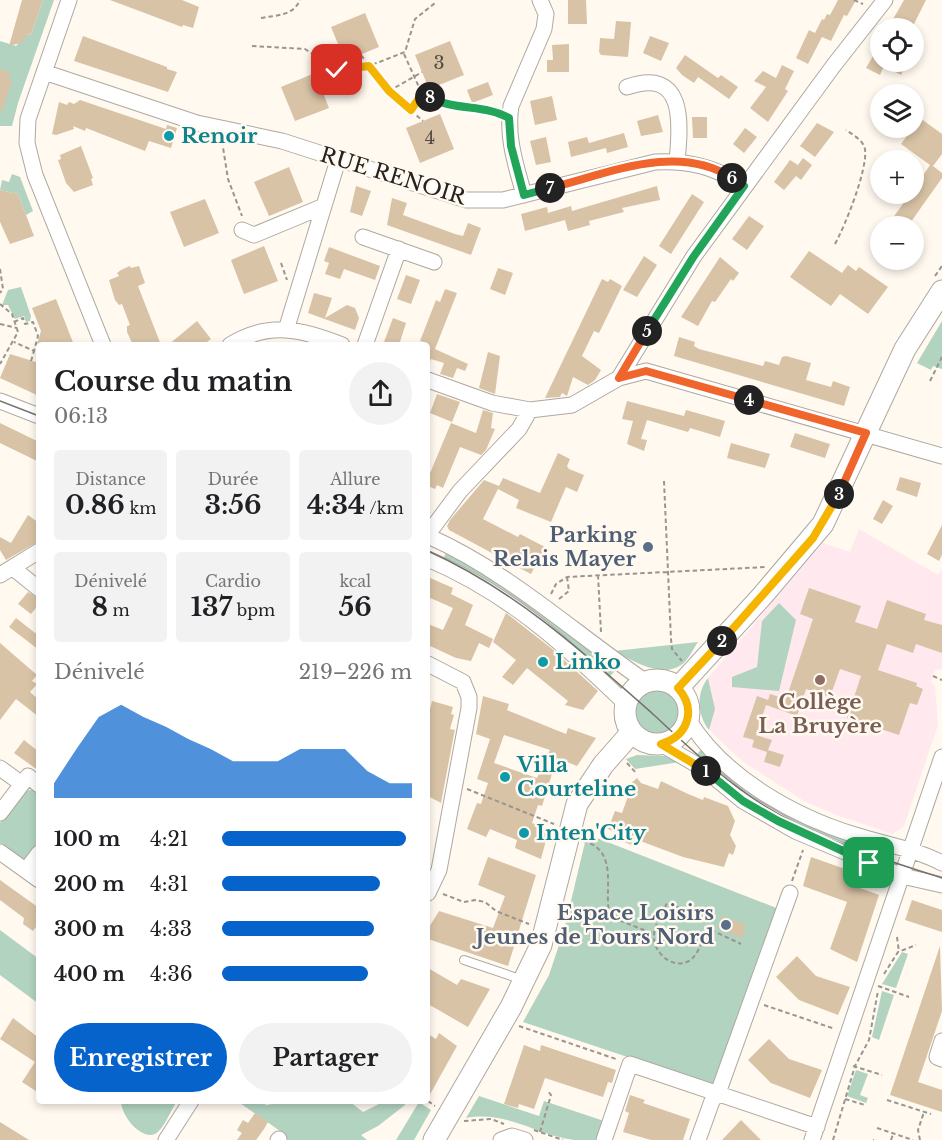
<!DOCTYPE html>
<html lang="fr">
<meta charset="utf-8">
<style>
body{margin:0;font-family:"Libre Baskerville",serif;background:#f2f2f2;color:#202124;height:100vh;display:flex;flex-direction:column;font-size:22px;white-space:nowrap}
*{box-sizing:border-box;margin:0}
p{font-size:20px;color:#757577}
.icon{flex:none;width:33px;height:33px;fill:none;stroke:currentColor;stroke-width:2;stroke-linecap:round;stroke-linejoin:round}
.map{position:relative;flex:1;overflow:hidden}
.details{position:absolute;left:36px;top:342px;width:394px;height:762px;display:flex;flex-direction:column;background:#fff;border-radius:6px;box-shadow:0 3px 9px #0003}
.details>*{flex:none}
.buttons{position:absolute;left:870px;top:18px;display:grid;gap:12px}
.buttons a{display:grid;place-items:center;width:54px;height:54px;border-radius:50%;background:#fff;box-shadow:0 3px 9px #0003;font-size:30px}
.pin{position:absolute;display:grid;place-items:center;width:51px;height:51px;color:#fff;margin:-26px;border-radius:12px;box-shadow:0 3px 9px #0006}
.km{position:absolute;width:30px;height:30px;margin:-15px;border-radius:50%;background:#222;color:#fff;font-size:16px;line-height:30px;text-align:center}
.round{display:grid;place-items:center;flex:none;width:63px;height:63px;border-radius:32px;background:#f2f2f2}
.headline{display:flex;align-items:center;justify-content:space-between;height:102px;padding:0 18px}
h1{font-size:27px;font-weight:700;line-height:45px}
.metrics{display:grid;grid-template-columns:repeat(3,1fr);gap:9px;height:102px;padding:6px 18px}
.metrics div{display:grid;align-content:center;border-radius:6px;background:#f2f2f2;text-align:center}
.metrics b{font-size:26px;font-weight:700}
.metrics small{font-size:16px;font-weight:400}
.metrics p{font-size:16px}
.chart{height:168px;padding:12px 18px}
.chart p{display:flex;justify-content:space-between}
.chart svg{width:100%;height:108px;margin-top:6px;fill:#0663cc;opacity:.7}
.button{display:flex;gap:12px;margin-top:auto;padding:12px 18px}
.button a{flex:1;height:69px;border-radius:36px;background:#0663cc;color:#fff;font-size:24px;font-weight:700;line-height:69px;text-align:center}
.button a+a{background:#f2f2f2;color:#202124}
ul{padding:0 18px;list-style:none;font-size:20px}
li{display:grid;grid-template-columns:96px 72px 1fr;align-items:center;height:45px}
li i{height:15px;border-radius:8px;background:#0663cc}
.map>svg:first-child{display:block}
.education{fill:#ffe9ee}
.green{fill:#b2d3c0}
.building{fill:#d8c3a6;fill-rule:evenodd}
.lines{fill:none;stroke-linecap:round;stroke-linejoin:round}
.service-casing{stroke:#aea8a0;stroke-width:10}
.minor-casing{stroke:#aea8a0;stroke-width:17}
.secondary-casing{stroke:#aea8a0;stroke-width:23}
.path{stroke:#99958f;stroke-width:2;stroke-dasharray:4.5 3;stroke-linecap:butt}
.service{stroke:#fff;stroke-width:8}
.minor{stroke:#fff;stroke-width:15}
.secondary{stroke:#fff;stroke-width:21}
.tram{stroke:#75726d;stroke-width:1.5}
.split-1-casing{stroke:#fff;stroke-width:12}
.split-2-casing{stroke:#fff;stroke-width:12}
.split-3-casing{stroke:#fff;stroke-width:12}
.split-4-casing{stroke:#fff;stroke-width:12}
.split-5-casing{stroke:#fff;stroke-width:12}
.split-6-casing{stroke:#fff;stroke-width:12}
.split-7-casing{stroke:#fff;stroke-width:12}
.split-8-casing{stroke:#fff;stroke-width:12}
.split-9-casing{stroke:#fff;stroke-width:12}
.split-1{stroke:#22a559;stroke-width:8}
.split-2{stroke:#f5b400;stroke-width:8}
.split-3{stroke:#f5b400;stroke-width:8}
.split-4{stroke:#f0652b;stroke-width:8}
.split-5{stroke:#f0652b;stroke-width:8}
.split-6{stroke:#22a559;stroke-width:8}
.split-7{stroke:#f0652b;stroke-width:8}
.split-8{stroke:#22a559;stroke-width:8}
.split-9{stroke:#f5b400;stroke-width:8}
.culture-dot{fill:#0f9aa8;stroke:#fff9f0;stroke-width:2}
.service-dot{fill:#5c6f8a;stroke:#fff9f0;stroke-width:2}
.education-dot{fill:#8d6e63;stroke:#fff9f0;stroke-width:2}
.labels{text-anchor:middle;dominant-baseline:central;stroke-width:5;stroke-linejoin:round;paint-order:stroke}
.number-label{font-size:18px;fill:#524b42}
.culture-label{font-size:21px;font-weight:bold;fill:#0d838f;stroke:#fff9f0;text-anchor:start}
.street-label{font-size:21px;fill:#252320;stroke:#fff9f0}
.service-label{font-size:21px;font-weight:bold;fill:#4e5e75;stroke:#fff9f0;text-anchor:end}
.education-label{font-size:21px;font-weight:bold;fill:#785e54;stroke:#fff9f0}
</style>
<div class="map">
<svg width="942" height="1140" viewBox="0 0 942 1140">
<rect width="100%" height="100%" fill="#fff9f0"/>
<path class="education" d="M859,529l79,46 4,-6v100l-7,1 -4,12 4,4 3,39 -34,101 -11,8 -54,-18 -35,-15 -62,-40 -33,-31 6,-21 -7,-31 115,-135 27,9z"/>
<path class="green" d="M43,0h11l-36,103 -6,23h-12v-85l16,5 11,-12 4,1z
M12,174l8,3 13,34 -7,4 -8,-21 -18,-4 2,-10 7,2z
M21,287l10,29 -1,5 -4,1 -2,-6 -9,3 -7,-14h-6l6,-15z
M942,321v48l-9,-3 -2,4 -14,-7z
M448,549l12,8 159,110 -13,13 -164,-119z
M779,603l17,17 -17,71 -47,-4v-10l25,-10 5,-46z
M698,642c-5,7 -10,19 -17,23 -20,14 -49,-5 -67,-14z
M708,678l7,31 -6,21c-12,-15 -13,-37 -1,-52z
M631 713a25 25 0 1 1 50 0a25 25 0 1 1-50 0Z
M705,745l45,42 132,60 -5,16 -90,-40 -94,-64z
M637,755l28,1 15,6 -45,7 -9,-10z
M33,789l6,4v56l-6,8 -12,2 -21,-16v-20l22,-31z
M587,834l192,75 -65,177 -191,-64 26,-47 15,-45z
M0,930l39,29v45l-39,-29z
M902,952l6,2 -12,34 -14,-4z
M882,991l12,4 -15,45 -7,-3z
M856,1070l12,4 -8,21 8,3 -2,5 -19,-7z
M479,1096l60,20 5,-15 60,20 -7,19c-7,0 -16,0 -23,0 -38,-5 -68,-30 -108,-22z
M121,1101h56c-6,9 -13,28 -22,33 -15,6 -34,-19 -34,-33z
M237,1101h23l6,4 28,-4h55l14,11 22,-11h19l1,4 -27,21 -17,9 6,5h-79l-10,-7 2,-2z
M419,1102l12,8 -17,30h-18z"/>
<path class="building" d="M22,0h21l-12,35 -4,-1 -3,8 -15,4z
M110,0h72l17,7 -6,21 -10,-3 -1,2z
M568,0h18l1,24h-19z
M838,0h18l-9,16 -3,-1 -13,26 -9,-4 -14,27 -12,-6 13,-28 6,3 7,-14 2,1 3,-6 3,1z
M904,0h22l-14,28h-24z
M365,13l14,34 -34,14 -14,-34z
M616,21l15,1 -3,35 -27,-2 -2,-3 1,-14 14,1z
M83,36l84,31v2l10,3 -9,20 -94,-31z
M650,36l19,7 -8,18 -18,-8z
M450,41l14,34 -35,14 -14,-34z
M569,44v28h-22v-12h6l-1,-15z
M685,55l33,23 3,-3 17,12 -9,12 -31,-22 -4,6 -12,-8 -6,-7z
M873,56l7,6h17l8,4 -4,9 -17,-9 -4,9 -14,-7z
M782,65l12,6 -9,18 3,2 -20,31 -18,-14 16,-21 -12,-6 9,-10 13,7z
M0,69l11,4 -2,7 3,1 -10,30 -2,-1z
M315,73l14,35 -34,13 -14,-34z
M488,82l5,13 -21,8 -5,-13z
M552,96l5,24 -22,5 -5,-24z
M80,100l86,29 1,-4 10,3 -6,20 -22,-7 -4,10 -59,-23 -1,3 -12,-5 1,3 -18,6 -4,-1 7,-32 8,3 2,-3 5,2z
M440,114l14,35 -34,14 -14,-35z
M658,115l5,17 -22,4 -4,-15z
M692,117h15v21h-14z
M920,118l22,16v20l-9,12 9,7v5l-34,48h-21l23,-32h4v-5l16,-24 -29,-21z
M817,123l17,9 -19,25 -15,-11z
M745,128l12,9 -13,16 -11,-9z
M624,133l4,14 -21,6 -1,-5 -35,9 -3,-15 19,-5 2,6z
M546,137l5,25 -15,3 -6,-24z
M81,146l12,32 -2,1 2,6 -19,7 -8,-9 -8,-23 3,-1 -1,-4z
M803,158l9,7 -11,15 -5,-4 -12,14 -10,-8 16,-22 8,5z
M289,167l14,35 -34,14 -15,-34z
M356,186l15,5 -9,25 -12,-4z
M657,186l3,14 -38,8 2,4 -35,9 1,4 -22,6 -3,-11 -40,11 -4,-17 26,-7 1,6 23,-7 1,5z
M0,190l18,4 16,42 -24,8 -10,-22z
M692,194l12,8 -33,52 -12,-8z
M392,198l15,5 -4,12 52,19 8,2 5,-13 13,5 -10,27 -84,-30z
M205,199l14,34 -35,14 -14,-35z
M749,216l15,10 -17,24 -15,-11z
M264,246l14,35 -34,13 -13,-34z
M329,247l51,19 -5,14 -31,-11 -4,10 -15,-5 4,-11 -5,-2z
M809,251l33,22 6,-8 8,6 3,-4 29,20 -20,27 -28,-20 -9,12 -41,-29z
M644,256l13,9 -20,32 -14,-7z
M720,257l19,16 -6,8 -2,-2 -16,23 -3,-1 -14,25 -17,-9z
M130,266l1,2 8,-2 6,17 -7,3 23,59h-28l-6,-13v-6l3,-1 -8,-21 -3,1 -4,-5 -6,-20 10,-4 -2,-3 4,-3z
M498,268l15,5 -8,22 -15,-6z
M406,275l14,5 -9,24 -14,-5z
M602,279l6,3 2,-3 12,7 -23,47 -5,-2 -12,25 19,14 -6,10 -7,5 -15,-8 -6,19 -5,-3 -2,4 -15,1z
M445,289l12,4 -22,56 33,15 -3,7 -8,-3 -4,10 -13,-4 4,-11 -13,-4 -3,7v-21h-5l1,-3 -4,-1 16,-41 4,2z
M314,293l18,5 -7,20 22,-13 8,3 4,10 -4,12 -47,-17z
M56,299l18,46h-37l4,-14 -9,-23z
M393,318l13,5 -7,22 -15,-3z
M197,321l14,18 -8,6h-35z
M679,337l16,5 -1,4 5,3 64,17 2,-5 14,4 3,-8 4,-1 25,7 -5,17 25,7 2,-6 17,6 -6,19 -170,-50z
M488,352l12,4 -5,38 -16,-6z
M10,354l29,9v33l-39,-18z
M437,394l23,8 -8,20 -22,-9z
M627,401l57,15 2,-6 39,11 -5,16 -30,-9 -2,4 -41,-12 -6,19 6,1 -3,11 -17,-7 6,-23 -11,-2z
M483,410l10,3 -2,15 4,1 -9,21 -5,5 -21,-8 -17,41 -6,-3 -2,4 -7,-3v-8l23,-55 25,10z
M0,423l39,19v20l-39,-19z
M795,433l35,11 -5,14 -35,-11z
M731,443l39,11 -5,14 -38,-10z
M558,453l12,6 -3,7 2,3 15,6 -7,17 -11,-5 -15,35 -35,-14 3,-8 -21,-11 -15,30 35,18 2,-3 25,13 -14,27 -82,-44 -2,-4 3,-6 34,-40 15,6 4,-8 37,15z
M900,477l21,6 -4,14 -21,-7z
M883,500l10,6 -11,18 -9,-5z
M28,515l11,8v18l-33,19 -6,-10v-13l11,6z
M942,525v30l-3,6 -12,-7z
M428,577l25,11 -2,6 22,11 -8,20 28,14 -4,9 -10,-5 -8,18 -15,-3 -28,-13v-21l15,6 10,-22 -25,-11z
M809,588l52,18 -6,16 22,7 10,-29 39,14 -2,6 18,5v28l-26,-9 -3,9 -26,-9 -9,26 39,13 -1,3 7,3 -6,16 -7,-2 -11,32 -52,-17 14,-42 -21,-7 -10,28 -24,-8 -9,27 -31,-11 -10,30 16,5 -4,10 16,5 -4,12 -16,-5 3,-10 -15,-5 2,-7 -11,-3 14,-41 11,4 2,-6 16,5 27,-80 -13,-5z
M28,592l11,7v5l-8,10 -13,-10z
M506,613l45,35 47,43 -15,19 -18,-5 3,-4 -41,-33 -14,17 -11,-8 14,-17 -23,-18z
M16,618l23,18v14l-30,-23z
M0,643l37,32 -5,6 5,3 -7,8 9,8v17l-23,-18 -16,21z
M483,696l26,8 -2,6 44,18 15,6 2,-6 28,10 -19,28 -20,-8 -15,48 -4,-1 -6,18 17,6 -8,30 -26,-11 2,-8 -27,-11 -4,8 -19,-8 10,-26 4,1 7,-21 -11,-4 13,-40 -14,-5zM504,735l46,15 -13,28 -43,-15z
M432,701l21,6 -2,7 3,1 -4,14 5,1 -1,4 -13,69 -13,-7v-79z
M24,740l15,12v19l-25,-18z
M637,778l4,5 17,6 3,-8 27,13 15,6 1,-3 24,9 7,15 -5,14 6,11 -3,9 -4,-2 -5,14 -41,-10 -48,-18 -3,6 -16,-6 2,-6 -10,-4 7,-18 7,2 9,-25 -2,-3z
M488,857l48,18 -28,91 -80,-27v-10l11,-18 54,17 12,-32 -27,-11z
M811,857l54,19 -5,12 19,7 -22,67 -27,-13 17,-47 -44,-16z
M0,880l39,28v15l-6,8 -10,-7 1,-6 -24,-18z
M912,900l30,10v22l-37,-12z
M722,916l24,9 -4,13 -25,-10z
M940,946l2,65 -24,71 24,8v22l-52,-17z
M797,956l19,20 34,11 -12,28 -39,-15 -23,-23z
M428,968l29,17 4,-6 29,10 -22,38 -40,-23z
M13,1018l26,20v55l-17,-11 13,-20 -35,-23z
M439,1033l18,13 -29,52v-64l8,5z
M769,1039l20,20 33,11 -12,28 -39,-15 -23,-23z
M524,1045l16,6 1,-6 75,25 -4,13 -4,-1 -5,15 -58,-19 -11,31 -15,-5 -1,4 -14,-4z
M630,1095l15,5 -2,3 47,16 -7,21h-32l-28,-8 6,-19 -4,-2z
M255,1113l13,9 -4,7 -8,11h-19l5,-7 -5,-3 6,-10 5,3z
M741,1120l20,20h-39z
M0,1122l29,18h-29z"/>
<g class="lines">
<defs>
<path id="service" d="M464,960l59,20"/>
<path id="minor" d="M69,0l-41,119 -1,24 8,32 68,170
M44,72l153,51 85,18 184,59h37l152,-38c33,-2 61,5 89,24
M627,87c58,-20 54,35 50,74
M524,195c-8,-30 -18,-58 -13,-89l33,-77 2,-15 -6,-14
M242,230l12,5 70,-29
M363,237l71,25
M286,330l52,-170
M230,345c39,-24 72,-16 112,0
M365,345l34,-96
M619,378l27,-7 296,85
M428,380l64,23 38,7 42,-5 47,-27 75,-122 140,-191 51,-65
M0,401l39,15
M428,534l32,-43 59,-62 11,-19
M428,536c81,36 145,96 218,146
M428,559c80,34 136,85 198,145
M13,568l26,21
M0,575l39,-24
M428,664l35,18 6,15v11l-30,162 -11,23
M688,719c34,57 105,97 167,116 28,9 60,14 87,28
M661,744l43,25 39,32 52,30 107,45 40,9
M0,768l22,16 -22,29
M22,784l6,-8 11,9
M0,852l39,28
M26,870l13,-17
M942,1041l-5,16 5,2
M166,1140l25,-39
M278,1140l1,-1
M501,1140l11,-4 13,4
M604,1140l26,-76 187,63
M698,1140l14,-39 6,-8 72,-200
M812,1140l130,-383"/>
<path id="secondary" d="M625 712a32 32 0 1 1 64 0a32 32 0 1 1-64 0Z
M678,688l85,-93 60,-71 82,-175 37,-58
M434,1140l77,-133 30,-62 36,-141 26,-39 29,-33"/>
</defs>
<use href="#service" class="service-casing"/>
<use href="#minor" class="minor-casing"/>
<use href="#secondary" class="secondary-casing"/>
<path class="path" d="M854,0l9,4
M261,18c16,-3 32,-2 39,-18
M252,46l53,3 35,22 29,-5 36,-14 10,-33 20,-16
M404,54l19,42 -12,14
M361,55l28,36 34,30
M389,91l33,-19
M423,96l73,16
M222,141l6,38 14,37
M835,244c10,-18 33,-75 30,-95 -2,-9 -12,-14 -19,-19
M281,263l6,17
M0,269l3,20 -3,4
M935,276l7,-10
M0,304l12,10 6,18 -18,32
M14,322l9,-4 2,6 8,-2 5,14 -4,15 -20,-9
M0,324l17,4
M31,361l3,-10
M930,381l12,-24
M664,481l7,158 1,10 10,12
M598,575l3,57
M551,594l5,-10 11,-7 198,-10
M559,599l10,-8 -2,-14
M933,676l9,4
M627,763l10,11
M467,789l87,35
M583,841c39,9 18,56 28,76l43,17
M792,881l11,-31
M443,894l21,8 11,-2 10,2 11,9 33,13
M707,928c-4,10 -8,27 -18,33 -17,9 -37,-9 -35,-27 1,-10 9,-22 13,-31l36,14 4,11 34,16
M897,937l2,15
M884,974l14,-22 18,-7
M878,986l31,11
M764,1005l71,24
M519,1026l97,33
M853,1066l29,9
M845,1099l20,6
M887,1100l44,14
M428,1101l7,5
M464,1121l27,-2 13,5
M877,1128l36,12
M534,1130l29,10
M540,1132l11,-37 -4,-5
M833,1140l22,-74 14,-26 9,-49
M873,1140h1
M891,1140l2,-6
M920,1140l-2,-10 6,-18"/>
<use href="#service" class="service"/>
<use href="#minor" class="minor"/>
<use href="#secondary" class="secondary"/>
<path class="tram" d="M0,401l39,15
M428,551c87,39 155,101 226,164 31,29 62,58 97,82 58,40 125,60 191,81"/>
</g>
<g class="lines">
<defs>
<path id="split-1" d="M706,771l37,30 35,20 91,42"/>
<path id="split-2" d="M706,771l-45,-27c27,-8 36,-34 17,-56l44,-47"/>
<path id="split-3" d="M722,641l91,-103 26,-44"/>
<path id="split-4" d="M749,400l117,33 -27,61"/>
<path id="split-5" d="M647,331l-28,47 27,-7 103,29"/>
<path id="split-6" d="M647,331l47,-75 50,-70 -12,-8"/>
<path id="split-7" d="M550,188c57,-14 127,-46 182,-10"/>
<path id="split-8" d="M430,97c23,14 55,7 79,21l2,28 13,49 26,-7"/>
<path id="split-9" d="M337,70l32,-4 20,25 22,19 8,-12 8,-4 3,3"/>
</defs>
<use href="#split-1" class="split-1-casing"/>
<use href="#split-2" class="split-2-casing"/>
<use href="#split-3" class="split-3-casing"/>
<use href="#split-4" class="split-4-casing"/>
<use href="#split-5" class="split-5-casing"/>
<use href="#split-6" class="split-6-casing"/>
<use href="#split-7" class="split-7-casing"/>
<use href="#split-8" class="split-8-casing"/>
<use href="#split-9" class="split-9-casing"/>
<use href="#split-1" class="split-1"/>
<use href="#split-2" class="split-2"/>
<use href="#split-3" class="split-3"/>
<use href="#split-4" class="split-4"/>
<use href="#split-5" class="split-5"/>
<use href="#split-6" class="split-6"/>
<use href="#split-7" class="split-7"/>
<use href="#split-8" class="split-8"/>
<use href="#split-9" class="split-9"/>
</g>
<g class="culture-dot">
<circle cx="169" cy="136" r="6"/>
<circle cx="543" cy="662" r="6"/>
<circle cx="505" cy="777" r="6"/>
<circle cx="524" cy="833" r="6"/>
</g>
<g class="service-dot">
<circle cx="648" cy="547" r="6"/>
<circle cx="726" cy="925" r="6"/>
</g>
<circle class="education-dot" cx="820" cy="680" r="6"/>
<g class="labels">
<g class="number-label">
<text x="439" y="63">3</text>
<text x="430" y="138">4</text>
</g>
<g class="culture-label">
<text x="181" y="136">Renoir</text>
<text x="555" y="662">Linko</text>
<text x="517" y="765">Villa<tspan x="517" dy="24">Courteline</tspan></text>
<text x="536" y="833">Inten'City</text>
</g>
<g class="street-label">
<text transform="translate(393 176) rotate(17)">RUE RENOIR</text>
</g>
<g class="service-label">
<text x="636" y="535">Parking<tspan x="636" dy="24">Relais Mayer</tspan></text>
<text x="714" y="913">Espace Loisirs<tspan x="714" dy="24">Jeunes de Tours Nord</tspan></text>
</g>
<g class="education-label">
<text x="820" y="702">Collège<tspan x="820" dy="24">La Bruyère</tspan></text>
</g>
</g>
</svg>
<div class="buttons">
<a><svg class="icon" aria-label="locate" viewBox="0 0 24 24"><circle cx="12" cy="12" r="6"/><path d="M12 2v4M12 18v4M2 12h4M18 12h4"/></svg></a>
<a><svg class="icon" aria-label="layers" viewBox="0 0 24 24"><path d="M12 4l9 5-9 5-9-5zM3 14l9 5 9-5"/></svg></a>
<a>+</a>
<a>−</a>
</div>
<div class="pin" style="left:869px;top:863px;background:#1e9e55"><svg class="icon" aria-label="arrive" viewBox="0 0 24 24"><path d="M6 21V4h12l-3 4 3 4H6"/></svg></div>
<div class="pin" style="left:337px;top:70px;background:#d93025"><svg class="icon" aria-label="check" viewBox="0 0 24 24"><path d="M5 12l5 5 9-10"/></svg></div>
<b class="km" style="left:706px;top:771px">1</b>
<b class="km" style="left:722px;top:641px">2</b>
<b class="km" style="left:839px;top:494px">3</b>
<b class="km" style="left:749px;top:400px">4</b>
<b class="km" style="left:647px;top:331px">5</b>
<b class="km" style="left:732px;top:178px">6</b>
<b class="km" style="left:550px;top:188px">7</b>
<b class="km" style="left:430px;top:97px">8</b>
<section class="details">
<div class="headline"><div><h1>Course du matin</h1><p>06:13</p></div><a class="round"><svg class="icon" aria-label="share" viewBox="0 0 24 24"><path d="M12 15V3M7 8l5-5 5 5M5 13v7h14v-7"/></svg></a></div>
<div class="metrics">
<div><p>Distance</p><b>0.86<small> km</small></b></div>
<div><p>Durée</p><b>3:56</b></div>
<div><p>Allure</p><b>4:34<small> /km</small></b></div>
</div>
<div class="metrics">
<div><p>Dénivelé</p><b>8<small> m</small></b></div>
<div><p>Cardio</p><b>137<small> bpm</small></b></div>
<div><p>kcal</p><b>56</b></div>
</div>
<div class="chart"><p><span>Dénivelé</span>219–226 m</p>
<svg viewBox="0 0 160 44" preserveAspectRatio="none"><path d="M0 44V38L10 24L20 11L30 6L40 11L50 15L60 20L70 24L80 29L90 29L100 29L110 24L120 24L130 24L140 33L150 38L160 38V44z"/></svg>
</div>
<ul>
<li><b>100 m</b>4:21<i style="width:97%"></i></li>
<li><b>200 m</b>4:31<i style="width:83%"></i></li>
<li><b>300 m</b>4:33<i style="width:80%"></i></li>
<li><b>400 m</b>4:36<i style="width:77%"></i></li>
</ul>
<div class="button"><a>Enregistrer</a><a>Partager</a></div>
</section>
</div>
